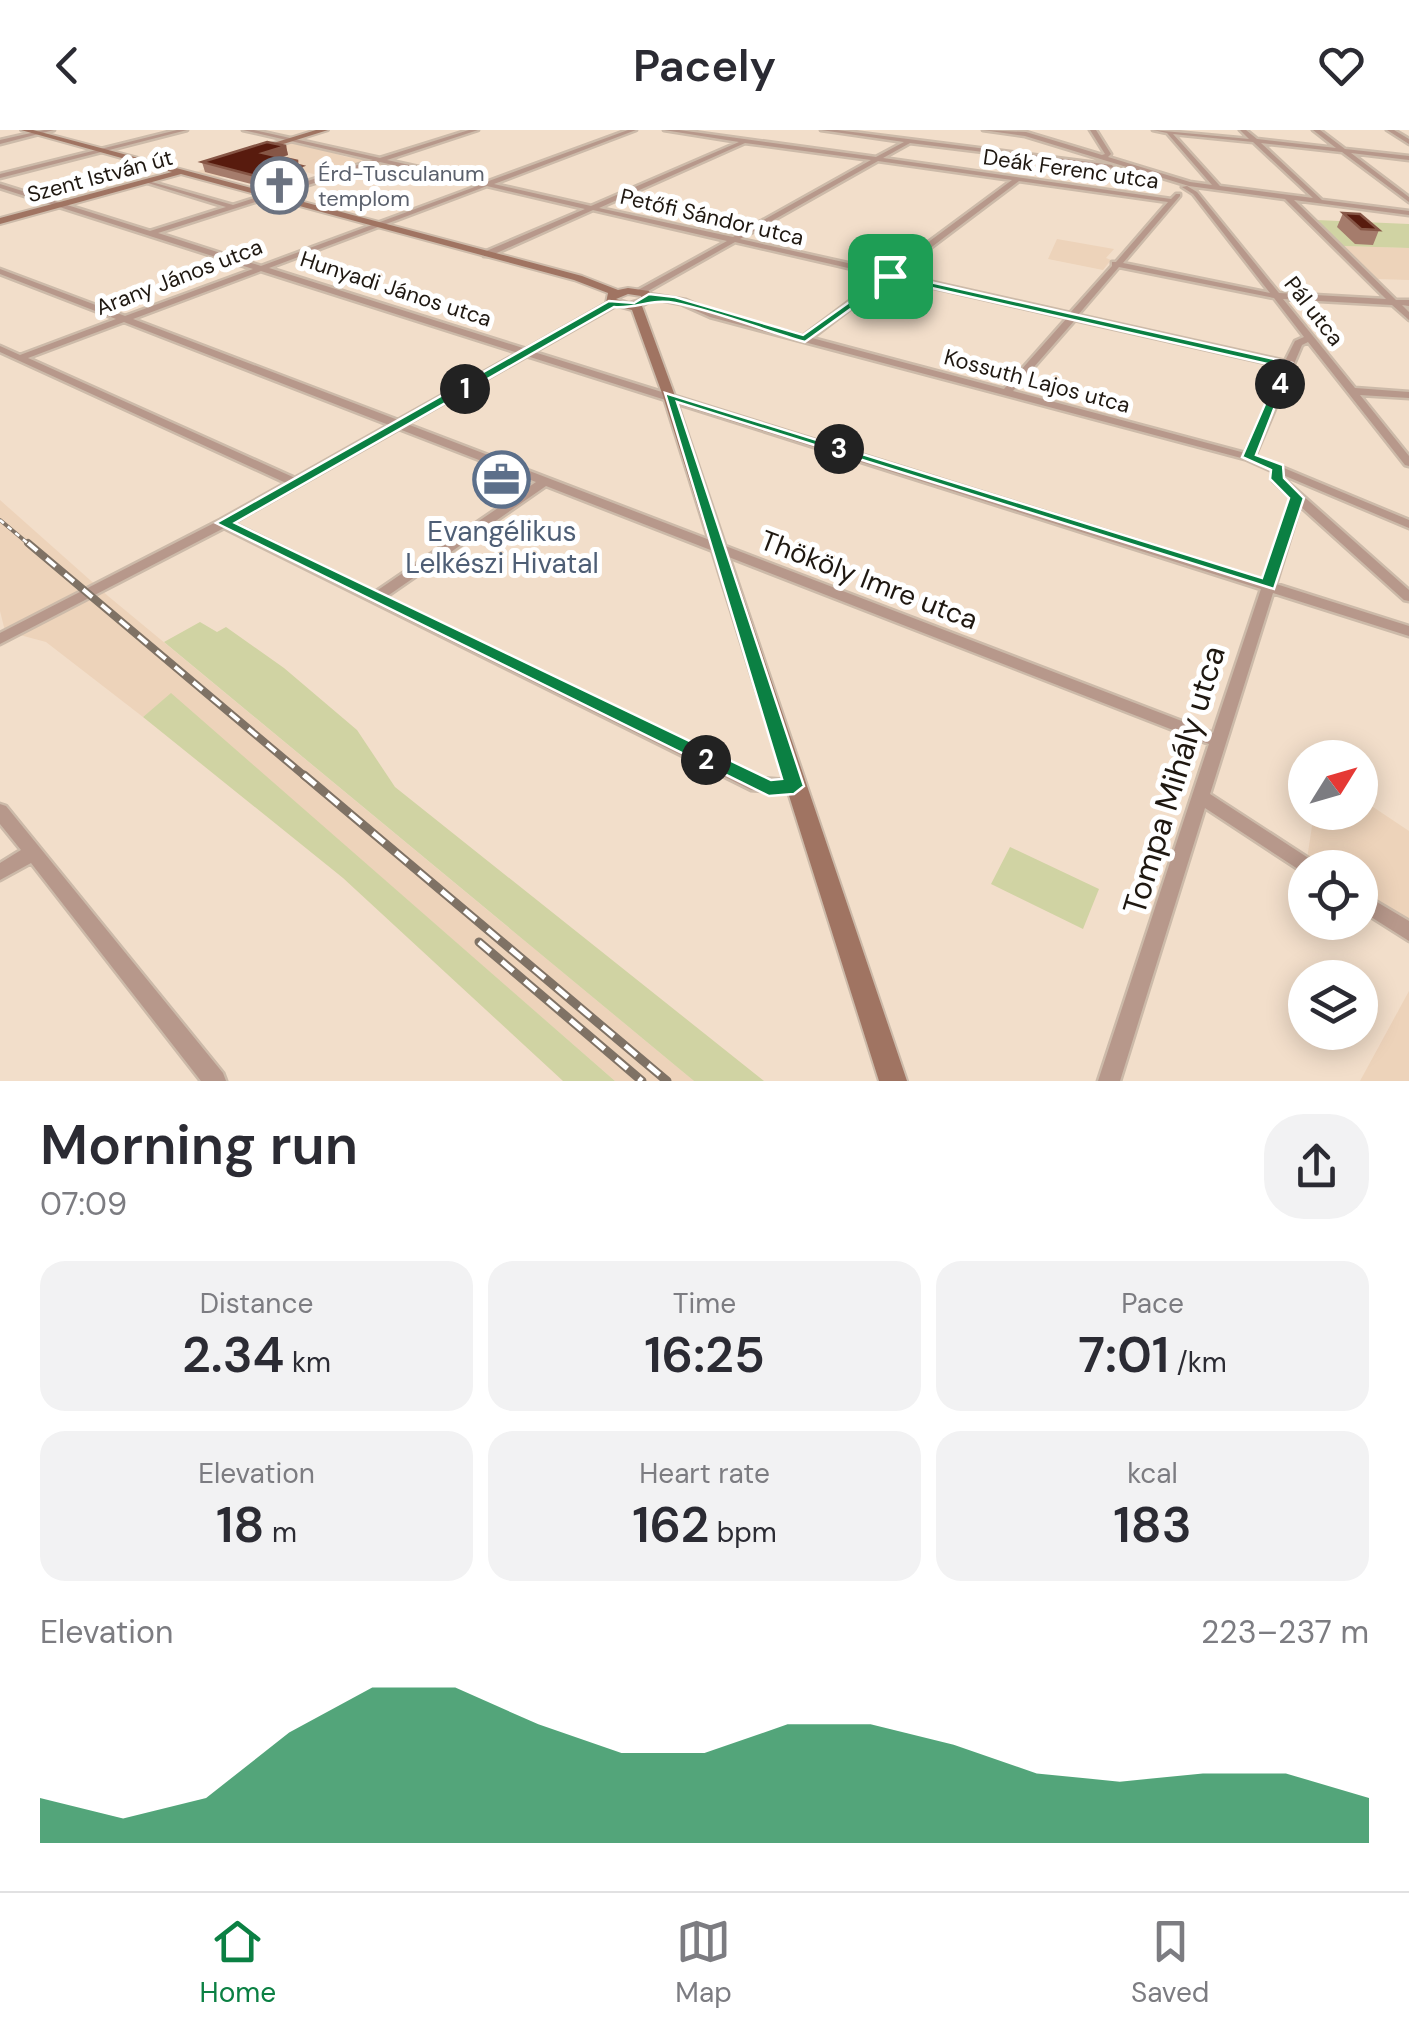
<!DOCTYPE html>
<meta charset="utf-8">
<style>
body{margin:0;font-family:"DM Sans",sans-serif;background:#f2f2f3;color:#2b2b33;height:100vh;display:flex;flex-direction:column;font-size:38px;white-space:nowrap}
*{box-sizing:border-box;margin:0}
p{font-size:32px;color:#7c7c81}
.icon{flex:none;width:55px;height:55px;fill:none;stroke:currentColor;stroke-width:2;stroke-linecap:round;stroke-linejoin:round}
.map{position:relative;height:951px;overflow:hidden}
.details{display:flex;flex-direction:column;background:#fff;flex:1}
.details>*{flex:none}
.needle{width:65px;rotate:53deg}
.controls{position:absolute;left:1288px;top:610px;display:grid;gap:20px}
.controls a{display:grid;place-items:center;width:90px;height:90px;border-radius:50%;background:#fff;box-shadow:0 5px 25px #0003;font-size:50px}
.pin{position:absolute;display:grid;place-items:center;width:85px;height:85px;color:#fff;margin:-42px;border-radius:20px;box-shadow:0 5px 15px #0006}
.km{position:absolute;width:50px;height:50px;margin:-25px;border-radius:50%;background:#222;color:#fff;font-size:28px;line-height:50px;text-align:center}
.round{display:grid;place-items:center;flex:none;width:105px;height:105px;border-radius:40px;background:#f2f2f3}
.head{display:flex;align-items:center;justify-content:space-between;height:170px;padding:0 40px}
h1{font-size:55px;font-weight:600;line-height:75px}
.figures{display:grid;grid-template-columns:repeat(3,1fr);gap:15px;height:170px;padding:10px 40px}
.figures div{display:grid;align-content:center;border-radius:25px;background:#f2f2f3;text-align:center}
.figures b{font-size:50px;font-weight:600}
.figures small{font-size:28px;font-weight:400}
.figures p{font-size:28px}
.chart{height:280px;padding:20px 40px}
.chart p{display:flex;justify-content:space-between}
.chart svg{width:100%;height:180px;margin-top:10px;fill:#0b8043;opacity:.7}
header{display:flex;justify-content:space-between;align-items:center;height:130px;padding:0 40px;background:#fff;font-size:45px;font-weight:600}
.dock{display:flex;justify-content:space-around;align-items:center;height:140px;border-top:2px solid #e1e1e2;background:#fff;font-size:28px;color:#7c7c81}
.dock a{display:grid;justify-items:center;gap:5px}
.dock .active{color:#0b8043}
.map>svg:first-child{display:block}
.built{fill:#edd3ba}
.green{fill:#d0d3a3}
.lines{fill:none;stroke-linecap:round;stroke-linejoin:round}
.street-casing{stroke:#ccbaa9;stroke-width:5}
.secondary-casing{stroke:#ccbaa9;stroke-width:4}
.street{fill:#b7988b;fill-rule:evenodd}
.secondary{fill:#a07462;fill-rule:evenodd}
.rail-far2-casing{stroke:#7f7265;stroke-width:4}
.rail-far1-casing{stroke:#7f7265;stroke-width:8}
.rail-casing{stroke:#7f7265;stroke-width:9}
.rail-far2{stroke:#fff;stroke-width:2.5;stroke-dasharray:5;stroke-linecap:butt}
.rail-far1{stroke:#fff;stroke-width:4;stroke-dasharray:12;stroke-linecap:butt}
.rail{stroke:#fff;stroke-width:5;stroke-dasharray:15;stroke-linecap:butt}
.wall{fill:#a57c6c}
.shaded-wall{fill:#865646}
.building{fill:#581b0e;stroke:#865646;stroke-width:2.5}
.route{fill:#0b8043;stroke:#fff;stroke-width:2.5;fill-rule:evenodd}
.labels{text-anchor:middle;dominant-baseline:central;stroke-width:10;stroke-linejoin:round;paint-order:stroke}
.far-street-label{font-size:22px;fill:#1f1811;stroke:#fff}
.far-worship-label{font-size:22px;fill:#5b616d;stroke:#fff;text-anchor:start}
.service-label{font-size:28px;fill:#4e5e75;stroke:#fff}
.street-label{font-size:28px;fill:#1f1811;stroke:#fff}
.near-street-label{font-size:32px;fill:#1f1811;stroke:#fff}
</style>
<header><svg class="icon" aria-label="back" viewBox="0 0 24 24"><path d="M15 5l-7 7 7 7"/></svg>Pacely<svg class="icon" aria-label="heart" viewBox="0 0 24 24"><path d="M12 20l-8-8c-3-5 5-10 8-4 3-6 11-1 8 4z"/></svg></header>
<div class="map">
<svg width="1409" height="951" viewBox="0 0 1409 951">
<rect width="100%" height="100%" fill="#f2deca"/>
<path class="built" d="M295,11l51,16 32,3 -53,17 -39,-10 -68,11 -23,-6z
M1057,109l57,10 -8,9 5,2 -8,10 -55,-11z
M1343,116l66,2v32l-31,-1z
M0,370l108,96 586,485h-79l-444,-387 -28,23 -97,-75 -41,-11 -5,-20z
M1361,669l48,32v94l-49,-32v-25l-39,-1 -14,-8 7,-46 46,-1z
M1409,861v90h-49z"/>
<path class="green" d="M1316,90l93,4v24l-66,-2z
M200,492l17,10 9,-5 58,41 73,62 38,57 369,294h-70l-530,-439z
M171,563l444,388h-52l-220,-203 -200,-161z
M1010,717l89,42 -16,40 -92,-45z"/>
<g class="lines">
<defs>
<path id="street" d="M44,0h10l-54,14v-4z
M177,0h10l-187,48v-4z
M243,0h11l126,28 89,-28h9l-91,30 99,22 142,-52h8l-142,54 97,22 148,-64 -75,-12h15l197,27 28,-15 -83,-12h16l275,35 2,3 -204,-25 -27,15 288,41 5,-5h4v2l-57,67 147,30 -77,-99 -11,-7 5,-1 10,6 82,101 107,6 -101,-100 -96,-13 -164,-50 -42,-6 43,2 76,23 3,-1 -15,-24h6l15,24 -3,3 82,25 22,3 -45,-52 -14,-3 96,9 -9,-9h6l11,9 79,9 -23,-18h7l25,19 64,7v4l-58,-7 58,44v5l-67,-50 -81,-9 61,57 87,11v4l-115,-15 102,100h13v6l-7,-1 7,7v8l-17,-15 -109,-6 72,89 54,4v6l-49,-3 49,61v10l-4,-1 -97,-123 -6,3 -47,111 154,64v8l-126,-53v3l126,112v11l-5,-1 -104,-94 -24,78 133,42v10l-136,-43 -63,201 106,69 3,5h-14l-1,5 -99,-65 -85,273h-22l111,-337 -663,-258 -160,111 373,181 41,3 2,5 -2,5 -6,2 -43,-3 -527,-262 -224,116v-11l220,-113 66,-37 -286,-131v-6l20,9 96,-36 -116,-45v-5l125,47 128,-47 -253,-81v-4l150,47 76,-24 -78,-24v-2l85,24 140,-45zM1173,4l80,8 60,56 -93,-12zM745,13l126,17 -138,77 -134,-29zM878,31l134,19 -124,92 -148,-33zM380,32l100,23 -219,81 -103,-33zM1019,51l149,21 -52,60h-4v4l-42,47 -174,-39zM487,56l98,23 -101,43v4h6l103,-46 134,31 -89,49v4l3,1 94,-53 148,34 -80,60 -87,-23 -30,-13 -37,-6 -4,3 36,7 29,13 535,142 27,12 1,10 18,17 -28,82 -729,-228 81,-46v-4h-6l-83,47 -257,-81zM1119,137l155,31 30,39 -9,4 -10,20 -207,-46zM261,141l257,82 -120,67 -265,-101zM891,148l176,40 -63,71 -192,-51zM1075,190l208,47 -38,86 -232,-62zM124,192l265,103 -94,53 -267,-120zM527,226l734,233 -48,144 -806,-309zM399,299l137,53 -161,110 -142,-69z
M1387,0h7l15,9v5z
M0,674l6,2 217,267 3,8h-25l-170,-218 -31,17v-17l21,-13 -21,-26z
M1360,762l49,29v20l-49,-31z"/>
<path id="secondary" d="M21,0h12l549,146 36,14 10,-2 21,3 4,9 -11,6 33,90 232,685h-28l-216,-685 -31,-86 -26,-7 2,-10 -34,-13 -393,-106 -181,50v-6l172,-46zM628,164l13,2 1,3 -13,4 -13,-4z
M316,0h12l-67,21 -7,-2z"/>
</defs>
<use href="#street" class="street-casing"/>
<use href="#secondary" class="secondary-casing"/>
<use href="#street" class="street"/>
<use href="#secondary" class="secondary"/>
<defs>
<path id="rail-far2" d="M0,390l31,26"/>
<path id="rail-far1" d="M28,413l279,235"/>
<path id="rail" d="M304,645l363,306
M479,812l163,139"/>
</defs>
<use href="#rail-far2" class="rail-far2-casing"/>
<use href="#rail-far1" class="rail-far1-casing"/>
<use href="#rail" class="rail-casing"/>
<use href="#rail-far2" class="rail-far2"/>
<use href="#rail-far1" class="rail-far1"/>
<use href="#rail" class="rail"/>
</g>
<path class="wall" d="M286,16l2,9 -6,2 20,9 2,10 -34,13 -65,-17 -3,-10z
M1343,83l36,17 -6,15 -18,-1 -18,-17z"/>
<path class="shaded-wall" d="M286,16l2,9 -23,7 -2,-9z
M298,31l1,6 3,-1 2,10 -34,13 -3,-10 23,-16z"/>
<path class="building" d="M267,12l19,4 -23,7 35,8 -8,2 12,3 -35,13 -65,-17z
M1343,83l17,1 19,16 -18,-1z"/>
<path class="route" d="M890,143l402,90 -36,92 27,10 1,13 20,20 -30,91 -597,-187 127,384 -10,8 -25,2 -553,-273 393,-222 25,2 15,-9 26,3 128,38zM892,149l389,88 -39,90 29,13 -1,9 19,19 -27,80 -597,-185 117,386 -11,1 -536,-257 379,-216c23,2 38,-9 61,-4 44,9 87,27 130,39z"/>
<defs>
<symbol id="church-ring" viewBox="-11 -11 22 22"><circle r="9.5" fill="#fff" stroke="#6b7280" stroke-width="1.5"/><path d="M-1.2-6h2.4v3.5h3.3v2.4h-3.3V6h-2.4V-.1h-3.3v-2.4h3.3Z" fill="#6b7280"/></symbol>
<symbol id="office-ring" viewBox="-11 -11 22 22"><circle r="9.5" fill="#fff" stroke="#5c6f8a" stroke-width="1.5"/><path d="M-6-3h4V-5.5h4V-3h4V5H-6ZM-1-4.5V-3h2v-1.5ZM-6 0V1H6V0Z" fill="#5c6f8a"/></symbol>
</defs>
<g fill-rule="evenodd">
<use href="#church-ring" x="248" y="24" width="63" height="63"/>
<use href="#office-ring" x="470" y="318" width="63" height="63"/>
</g>
<g class="labels">
<g class="far-street-label">
<text transform="translate(1071 39) rotate(8)">Deák Ferenc utca</text>
<text transform="translate(100 46) rotate(-15)">Szent István út</text>
<text transform="translate(712 87) rotate(13)">Petőfi Sándor utca</text>
<text transform="translate(179 147) rotate(-21)">Arany János utca</text>
<text transform="translate(396 159) rotate(18)">Hunyadi János utca</text>
<text transform="translate(1314 181) rotate(52)">Pál utca</text>
<text transform="translate(1037 251) rotate(15)">Kossuth Lajos utca</text>
</g>
<g class="far-worship-label">
<text x="318" y="43">Érd-Tusculanum<tspan x="318" dy="25">templom</tspan></text>
</g>
<g class="service-label">
<text x="502" y="401">Evangélikus<tspan x="502" dy="32">Lelkészi Hivatal</tspan></text>
</g>
<g class="street-label">
<text transform="translate(869 450) rotate(21)">Thököly Imre utca</text>
</g>
<g class="near-street-label">
<text transform="translate(1174 650) rotate(-73)">Tompa Mihály utca</text>
</g>
</g>
</svg>
<div class="controls">
<a><svg class="needle" viewBox="-14 -14 28 28"><path d="M0-13l5 13h-10z" fill="#e53935"/><path d="M0 13l5-13h-10z" fill="#7c7c81"/></svg></a>
<a><svg class="icon" aria-label="locate" viewBox="0 0 24 24"><circle cx="12" cy="12" r="6"/><path d="M12 2v4M12 18v4M2 12h4M18 12h4"/></svg></a>
<a><svg class="icon" aria-label="layers" viewBox="0 0 24 24"><path d="M12 4l9 5-9 5-9-5zM3 14l9 5 9-5"/></svg></a>
</div>
<div class="pin" style="left:890px;top:146px;background:#1e9e55"><svg class="icon" aria-label="arrive" viewBox="0 0 24 24"><path d="M6 21V4h12l-3 4 3 4H6"/></svg></div>
<b class="km" style="left:465px;top:259px">1</b>
<b class="km" style="left:706px;top:630px">2</b>
<b class="km" style="left:839px;top:319px">3</b>
<b class="km" style="left:1280px;top:254px">4</b>
</div>
<section class="details">
<div class="head"><div><h1>Morning run</h1><p>07:09</p></div><a class="round"><svg class="icon" aria-label="share" viewBox="0 0 24 24"><path d="M12 15V3M7 8l5-5 5 5M5 13v7h14v-7"/></svg></a></div>
<div class="figures">
<div><p>Distance</p><b>2.34<small> km</small></b></div>
<div><p>Time</p><b>16:25</b></div>
<div><p>Pace</p><b>7:01<small> /km</small></b></div>
</div>
<div class="figures">
<div><p>Elevation</p><b>18<small> m</small></b></div>
<div><p>Heart rate</p><b>162<small> bpm</small></b></div>
<div><p>kcal</p><b>183</b></div>
</div>
<div class="chart"><p><span>Elevation</span>223–237 m</p>
<svg viewBox="0 0 160 44" preserveAspectRatio="none"><path d="M0 44V33L10 38L20 33L30 17L40 6L50 6L60 15L70 22L80 22L90 15L100 15L110 20L120 27L130 29L140 27L150 27L160 33V44z"/></svg>
</div>
</section>
<nav class="dock">
<a class="active"><svg class="icon" aria-label="home" viewBox="0 0 24 24"><path d="M3 11l9-7 9 7M6 9v11h12V9"/></svg>Home</a>
<a><svg class="icon" aria-label="map" viewBox="0 0 24 24"><path d="M3 6l6-2 6 2 6-2v14l-6 2-6-2-6 2zM9 4v14M15 6v14"/></svg>Map</a>
<a><svg class="icon" aria-label="saved" viewBox="0 0 24 24"><path d="M7 4h10v16l-5-4-5 4z"/></svg>Saved</a>
</nav>
